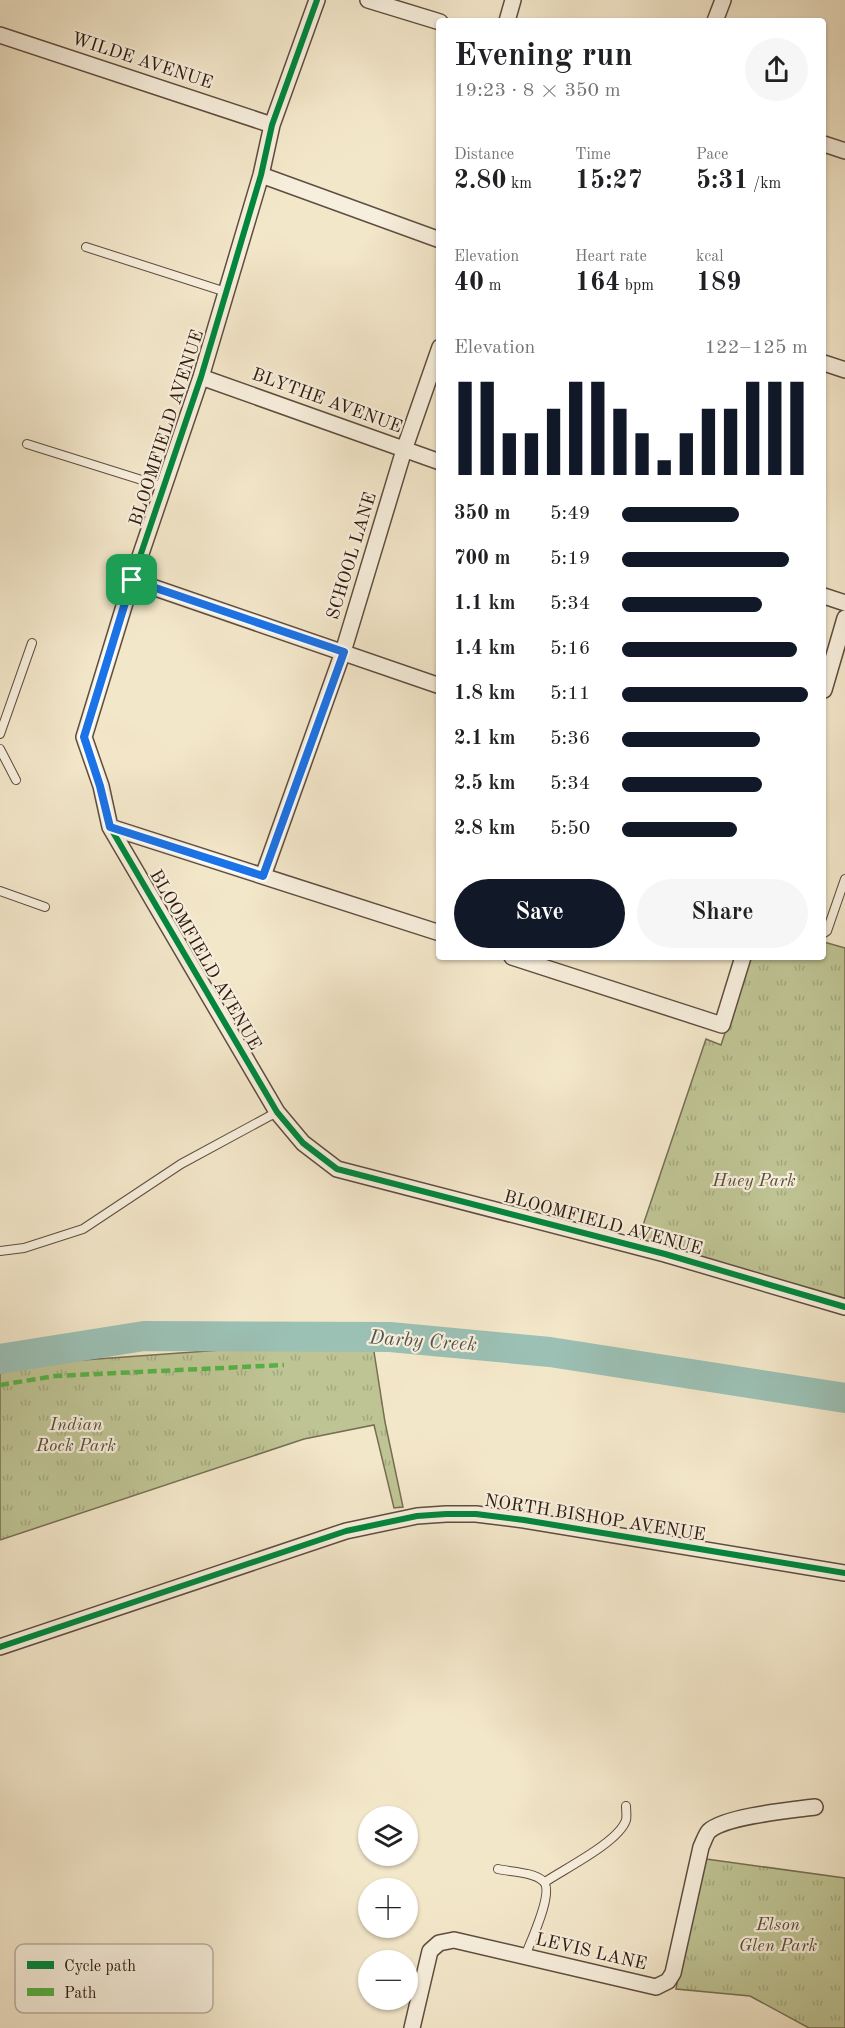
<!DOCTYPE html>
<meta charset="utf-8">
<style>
body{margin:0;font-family:"Old Standard TT",serif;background:#f6f6f6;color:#202124;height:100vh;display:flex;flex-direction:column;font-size:22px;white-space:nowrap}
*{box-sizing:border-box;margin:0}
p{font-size:20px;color:#757577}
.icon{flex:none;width:33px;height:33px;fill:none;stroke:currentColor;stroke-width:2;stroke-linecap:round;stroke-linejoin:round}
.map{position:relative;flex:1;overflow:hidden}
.details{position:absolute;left:436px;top:18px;width:390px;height:942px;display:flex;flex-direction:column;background:#fff;border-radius:6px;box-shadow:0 2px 4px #0004}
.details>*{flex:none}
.buttons{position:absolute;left:358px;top:1806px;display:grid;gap:12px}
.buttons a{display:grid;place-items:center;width:60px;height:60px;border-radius:50%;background:#fff;box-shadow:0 2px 4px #0004;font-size:30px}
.pin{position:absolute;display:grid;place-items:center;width:51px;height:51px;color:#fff;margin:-26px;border-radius:12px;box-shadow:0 3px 9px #0006}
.round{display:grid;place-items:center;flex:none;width:63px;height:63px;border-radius:32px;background:#f6f6f6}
.overview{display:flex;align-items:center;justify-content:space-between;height:102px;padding:0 18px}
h1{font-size:33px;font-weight:600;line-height:45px}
.metrics{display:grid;grid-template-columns:repeat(3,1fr);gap:9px;height:102px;padding:6px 18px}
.metrics div{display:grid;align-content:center}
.metrics b{font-size:26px;font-weight:600}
.metrics small{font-size:16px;font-weight:400}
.metrics p{font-size:16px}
.chart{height:168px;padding:12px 18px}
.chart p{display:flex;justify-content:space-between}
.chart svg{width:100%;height:108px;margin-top:6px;stroke:#111827;stroke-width:6}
.primary-button{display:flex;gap:12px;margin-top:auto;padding:12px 18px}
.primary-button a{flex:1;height:69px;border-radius:36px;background:#111827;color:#fff;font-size:24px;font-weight:600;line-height:69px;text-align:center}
.primary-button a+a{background:#f6f6f6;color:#202124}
ul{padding:0 18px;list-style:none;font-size:20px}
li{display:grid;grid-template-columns:96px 72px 1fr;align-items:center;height:45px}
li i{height:15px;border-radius:8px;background:#111827}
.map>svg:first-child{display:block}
.park{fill:url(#park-tufts);stroke:#766f52;stroke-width:1.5}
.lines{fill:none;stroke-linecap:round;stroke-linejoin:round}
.river{stroke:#9bc0b4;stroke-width:30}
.service-casing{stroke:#5f4d3f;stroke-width:10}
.minor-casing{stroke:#5f4d3f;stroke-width:18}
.service{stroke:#f7efdd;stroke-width:8}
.minor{stroke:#f7efdd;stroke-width:15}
.quiet{stroke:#56b144;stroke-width:4.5;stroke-dasharray:9 4.5;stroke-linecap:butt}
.cycleway-casing{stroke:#f7efdd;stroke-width:10}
.cycleway{stroke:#00873e;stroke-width:6}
.route-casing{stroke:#fff;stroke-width:12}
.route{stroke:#1a73e8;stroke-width:8}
.labels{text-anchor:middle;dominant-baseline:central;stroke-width:4.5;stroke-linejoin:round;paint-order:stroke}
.street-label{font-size:18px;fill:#2e1a11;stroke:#f7efdd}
.park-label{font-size:18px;font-style:italic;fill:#5a4d38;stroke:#f7efdd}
.water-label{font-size:20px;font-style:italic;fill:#54544a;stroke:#f7efdd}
.key{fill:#f7efdd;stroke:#bbafa0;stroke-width:1.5}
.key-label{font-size:16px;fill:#2e1a11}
</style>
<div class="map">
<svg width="845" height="2028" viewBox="0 0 845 2028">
<defs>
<pattern id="park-tufts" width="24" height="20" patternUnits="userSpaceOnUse" patternTransform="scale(1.5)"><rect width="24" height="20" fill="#bfc494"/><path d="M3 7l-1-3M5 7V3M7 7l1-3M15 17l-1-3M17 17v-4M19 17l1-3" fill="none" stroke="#a4a87f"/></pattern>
</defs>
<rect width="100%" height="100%" fill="#f3e7ca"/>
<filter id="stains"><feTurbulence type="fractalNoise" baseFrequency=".00333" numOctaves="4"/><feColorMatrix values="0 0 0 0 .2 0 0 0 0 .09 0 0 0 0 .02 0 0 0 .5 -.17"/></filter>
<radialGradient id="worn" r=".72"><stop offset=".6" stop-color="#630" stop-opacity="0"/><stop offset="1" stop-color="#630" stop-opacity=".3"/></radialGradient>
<path class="park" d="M824,942l21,6v356l-208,-61 69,-204 15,6 29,-88h74z
M372,1339l13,83 18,85 -9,1 -20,-83 -70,14 -304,101v-174z
M699,1858l146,20v150h-36l-59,-32 -74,-7z"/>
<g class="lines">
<path class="river" d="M0,1359l144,-23 246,1 160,15 295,46"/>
<defs>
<path id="service" d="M86,247l140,45
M27,444l137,43
M0,734l32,-91
M0,749l16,31
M0,891l45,16
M824,933l3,-2 18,-52
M0,1251l24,-3 59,-19 98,-65 96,-52
M498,1869c13,3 35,3 45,12 12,10 -13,62 -18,75
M545,1882c19,-13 74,-40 81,-62 1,-4 0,-10 0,-14"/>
<path id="minor" d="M317,0l-45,125 -11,50 -60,202 -69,203 -48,157 17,49 9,41 167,285 26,31 34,26 328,85 180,53
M368,0l72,22
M507,21l6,-21
M715,21l8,-21
M0,35l272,90
M824,144l21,7
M261,175l179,65
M824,363l21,7
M201,377l239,85
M132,580l308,106
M824,596l21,7
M824,690l21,-72
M110,827l330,106
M263,876l80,-224 61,-202 36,-103
M512,957l210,68 21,-68
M0,1647l346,-116 71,-15 29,-2h30l48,6 321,53
M412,2028l18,-77 9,-8 15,-3 202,47 12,-6 5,-8 28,-126c2,-4 5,-13 8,-16 17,-15 83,-21 106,-24"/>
</defs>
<use href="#service" class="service-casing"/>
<use href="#minor" class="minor-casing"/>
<use href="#service" class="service"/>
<use href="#minor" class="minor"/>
<path class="quiet" d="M0,1385l55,-9 229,-11"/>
<defs>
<path id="cycleway" d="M317,0l-45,125 -11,50 -60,202 -69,203 -48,157 17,49 9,41 167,285 26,31 34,26 328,85 180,53
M0,1647l346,-116 71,-15 29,-2h30l48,6 321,53"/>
</defs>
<use href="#cycleway" class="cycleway-casing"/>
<use href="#cycleway" class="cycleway"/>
</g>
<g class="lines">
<defs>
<path id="route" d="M132,580l212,72 -81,224 -153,-49 -10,-41 -16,-49z"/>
</defs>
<use href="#route" class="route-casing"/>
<use href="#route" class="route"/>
</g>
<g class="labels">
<g class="street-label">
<text transform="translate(142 61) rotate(18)">WILDE AVENUE</text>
<text transform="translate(327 401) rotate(20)">BLYTHE AVENUE</text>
<text transform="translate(167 428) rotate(-72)">BLOOMFIELD AVENUE</text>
<text transform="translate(352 556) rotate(-73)">SCHOOL LANE</text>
<text transform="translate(205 960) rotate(60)">BLOOMFIELD AVENUE</text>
<text transform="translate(603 1223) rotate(15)">BLOOMFIELD AVENUE</text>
<text transform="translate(595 1518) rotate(9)">NORTH BISHOP AVENUE</text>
<text transform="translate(591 1952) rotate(13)">LEVIS LANE</text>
</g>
<g class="park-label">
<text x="754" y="1181">Huey Park</text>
<text x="76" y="1425">Indian<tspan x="76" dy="21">Rock Park</tspan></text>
<text x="778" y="1925">Elson<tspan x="778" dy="21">Glen Park</tspan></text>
</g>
<g class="water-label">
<text transform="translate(423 1342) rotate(4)">Darby Creek</text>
</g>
</g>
<rect x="15" y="1944" width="198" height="69" rx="9" class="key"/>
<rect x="27" y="1961" width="27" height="8" fill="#00873e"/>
<rect x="27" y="1988" width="27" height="8" fill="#56b144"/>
<g class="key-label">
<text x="64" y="1971">Cycle path</text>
<text x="64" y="1998">Path</text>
</g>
<rect width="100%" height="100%" filter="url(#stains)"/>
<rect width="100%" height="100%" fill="url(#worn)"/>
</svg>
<div class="buttons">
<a><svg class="icon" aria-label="layers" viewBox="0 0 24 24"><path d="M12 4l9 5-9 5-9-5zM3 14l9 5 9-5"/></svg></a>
<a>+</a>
<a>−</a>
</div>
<div class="pin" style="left:132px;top:580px;background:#1e9e55"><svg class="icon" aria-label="arrive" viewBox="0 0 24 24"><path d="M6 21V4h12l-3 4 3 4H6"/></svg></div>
<section class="details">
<div class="overview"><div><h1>Evening run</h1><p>19:23 · 8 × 350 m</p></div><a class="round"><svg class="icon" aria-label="share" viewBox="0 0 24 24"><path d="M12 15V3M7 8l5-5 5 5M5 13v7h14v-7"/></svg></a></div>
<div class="metrics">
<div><p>Distance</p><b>2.80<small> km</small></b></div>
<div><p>Time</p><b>15:27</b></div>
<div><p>Pace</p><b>5:31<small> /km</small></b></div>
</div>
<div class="metrics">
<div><p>Elevation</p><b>40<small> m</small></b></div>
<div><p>Heart rate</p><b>164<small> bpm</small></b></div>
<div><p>kcal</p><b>189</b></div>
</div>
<div class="chart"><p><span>Elevation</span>122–125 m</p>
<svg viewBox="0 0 160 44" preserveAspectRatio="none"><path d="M5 44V6M15 44V6M25 44V27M35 44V27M45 44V17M55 44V6M65 44V6M75 44V17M85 44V27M95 44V38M105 44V27M115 44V17M125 44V17M135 44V6M145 44V6M155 44V6"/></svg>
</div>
<ul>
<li><b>350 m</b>5:49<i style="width:63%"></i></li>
<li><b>700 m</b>5:19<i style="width:90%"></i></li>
<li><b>1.1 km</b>5:34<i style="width:75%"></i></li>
<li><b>1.4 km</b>5:16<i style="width:94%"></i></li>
<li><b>1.8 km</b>5:11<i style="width:100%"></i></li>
<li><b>2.1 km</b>5:36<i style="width:74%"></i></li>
<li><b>2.5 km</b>5:34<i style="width:75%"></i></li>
<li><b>2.8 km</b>5:50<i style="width:62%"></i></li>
</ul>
<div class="primary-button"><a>Save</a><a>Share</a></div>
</section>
</div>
